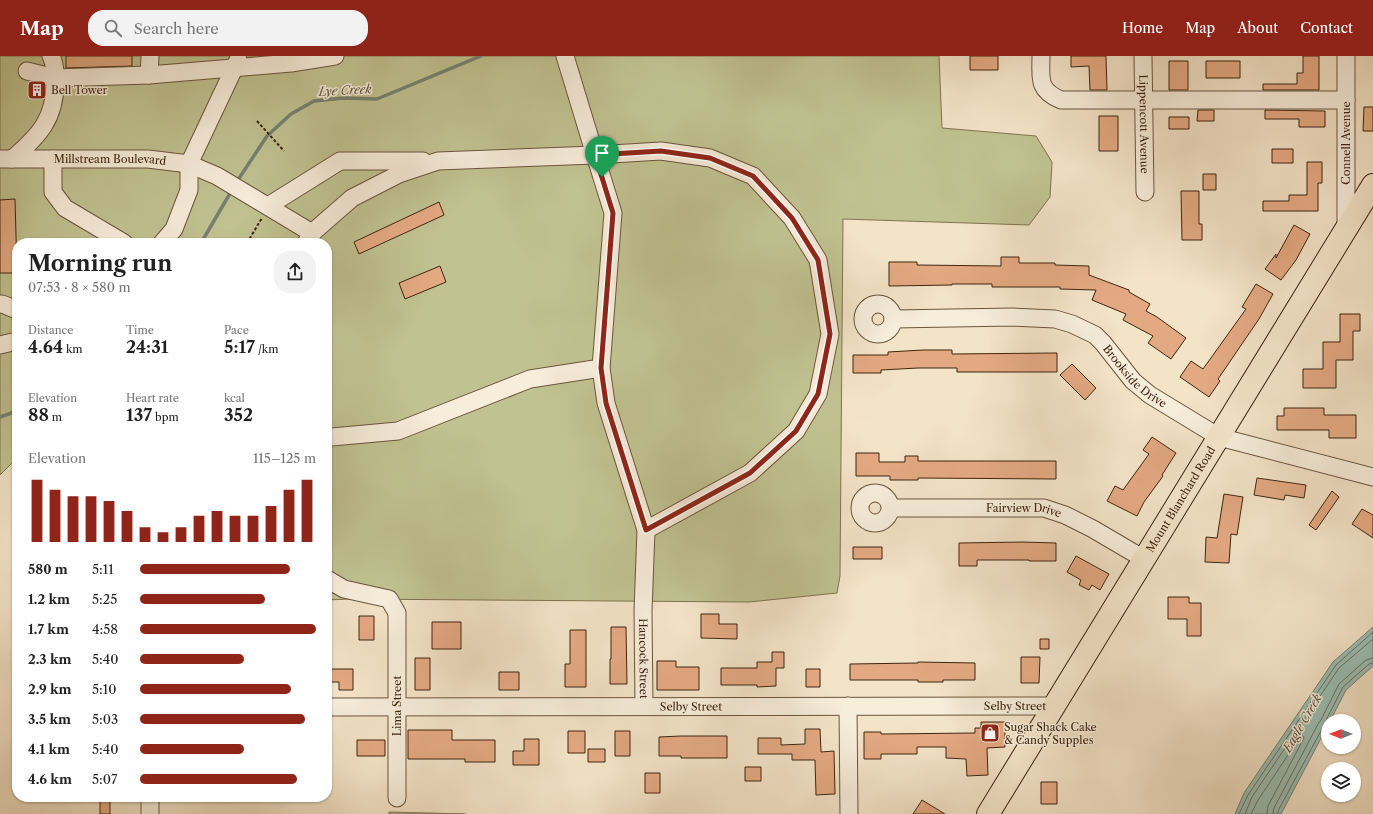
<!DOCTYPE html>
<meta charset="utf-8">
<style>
body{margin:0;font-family:"Libre Caslon Text",serif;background:#f2f2f2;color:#222;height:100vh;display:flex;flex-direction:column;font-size:15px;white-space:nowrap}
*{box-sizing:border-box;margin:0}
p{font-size:13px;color:#767676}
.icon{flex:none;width:22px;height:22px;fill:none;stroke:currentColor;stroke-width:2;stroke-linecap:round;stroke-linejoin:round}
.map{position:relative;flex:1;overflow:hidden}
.details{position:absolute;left:12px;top:182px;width:320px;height:564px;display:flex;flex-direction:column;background:#fff;border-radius:16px;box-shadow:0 1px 3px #0004}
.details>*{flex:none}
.needle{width:26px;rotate:270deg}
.fabs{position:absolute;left:1321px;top:658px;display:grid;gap:8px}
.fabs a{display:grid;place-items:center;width:40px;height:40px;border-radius:50%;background:#fff;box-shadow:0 1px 3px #0004;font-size:20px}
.pin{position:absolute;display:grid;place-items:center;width:34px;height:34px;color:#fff;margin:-41px -17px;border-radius:50% 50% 50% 0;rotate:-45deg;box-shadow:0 0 4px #0007}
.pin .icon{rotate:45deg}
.round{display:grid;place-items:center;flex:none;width:42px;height:42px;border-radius:16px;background:#f2f2f2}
.head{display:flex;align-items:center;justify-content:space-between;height:68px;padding:0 16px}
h1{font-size:22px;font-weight:700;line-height:30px}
.figures{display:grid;grid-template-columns:repeat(3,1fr);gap:6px;height:68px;padding:4px 16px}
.figures div{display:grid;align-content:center}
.figures b{font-size:17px;font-weight:700}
.figures small{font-size:11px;font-weight:400}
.figures p{font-size:11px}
.chart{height:112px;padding:8px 16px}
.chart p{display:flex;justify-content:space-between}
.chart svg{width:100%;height:72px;margin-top:4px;stroke:#8f2418;stroke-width:6}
ul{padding:0 16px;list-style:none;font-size:13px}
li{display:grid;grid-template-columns:64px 48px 1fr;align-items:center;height:30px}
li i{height:10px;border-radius:5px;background:#8f2418}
header{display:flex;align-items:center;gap:24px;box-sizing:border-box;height:56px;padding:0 20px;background:#8f2418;color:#fff}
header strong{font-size:19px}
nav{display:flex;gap:22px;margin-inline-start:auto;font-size:14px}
.search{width:280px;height:36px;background:#f2f2f2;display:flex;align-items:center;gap:10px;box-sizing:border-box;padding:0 14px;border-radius:16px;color:#767676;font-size:15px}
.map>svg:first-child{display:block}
.green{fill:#c1c291;stroke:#807450}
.water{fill:#9bbeb4;stroke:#768172}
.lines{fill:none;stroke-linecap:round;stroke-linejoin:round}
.shore{stroke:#6c7262;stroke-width:1}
.stream{stroke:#768172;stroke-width:3.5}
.building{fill:#e3a982;stroke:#3e2510}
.minor-casing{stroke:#6b543e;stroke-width:19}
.major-casing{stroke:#3e2510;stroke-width:24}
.path{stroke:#3e2510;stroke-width:2;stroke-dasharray:3 2;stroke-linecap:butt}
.minor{stroke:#f7eddb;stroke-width:17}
.major{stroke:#f3e3c7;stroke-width:22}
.route-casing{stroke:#fff;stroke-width:8}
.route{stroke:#8f2418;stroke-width:5}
.labels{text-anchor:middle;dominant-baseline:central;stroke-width:3;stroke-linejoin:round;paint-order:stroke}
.poi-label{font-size:11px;fill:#3e2510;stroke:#f7eddb;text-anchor:start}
.street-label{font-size:11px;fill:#3e2510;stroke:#f7eddb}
.water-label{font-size:12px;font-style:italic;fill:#5a5341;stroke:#f7eddb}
</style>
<header>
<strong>Map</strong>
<div class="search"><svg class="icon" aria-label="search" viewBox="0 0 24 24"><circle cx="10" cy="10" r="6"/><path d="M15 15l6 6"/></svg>Search here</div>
<nav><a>Home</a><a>Map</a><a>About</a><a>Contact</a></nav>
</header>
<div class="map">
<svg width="1373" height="758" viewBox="0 0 1373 758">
<rect width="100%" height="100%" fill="#f3e3c7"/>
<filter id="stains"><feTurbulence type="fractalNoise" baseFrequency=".005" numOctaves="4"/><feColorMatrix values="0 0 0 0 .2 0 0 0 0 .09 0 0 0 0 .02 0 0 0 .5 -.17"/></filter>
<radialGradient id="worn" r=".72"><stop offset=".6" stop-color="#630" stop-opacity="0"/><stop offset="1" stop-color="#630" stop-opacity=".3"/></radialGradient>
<path class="green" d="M0,0h939l3,72 94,8 16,26 -2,35 -21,28 -186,-6 -3,357 -3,17 -88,9 -399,-3 -23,1v-357h-310v215l-17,17z
M389,756l77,2h-77z"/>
<path class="water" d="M1373,571v39l-27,24 -16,31h-2v4l-47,89h-46l9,-21 89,-131z"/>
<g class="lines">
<path class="shore" d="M1239,758l9,-19 88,-130 37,-33
M1245,758l7,-17 87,-129 34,-29
M1251,758l7,-14 42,-63 3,-1 1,2 -36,68 -1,8
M1273,758l1,-6 44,-84 3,-4 18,-36 27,-24 7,-2
M1278,758v-3l45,-84 4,-4v-5l16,-31 26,-23 4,-1"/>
<path class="stream" d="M236,127l31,-47 24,-22 23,-13 30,-3 33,1 104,-43
M201,187l31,-53
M0,361l17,-6"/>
</g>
<path class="building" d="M66,0h66v10l-66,2z
M970,0h28v14h-28z
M1071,0h35l1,34h-17l-1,-24 -18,1z
M1303,0h16v34h-56v-6h34v-11h6z
M1169,5h19v29h-19z
M1206,5h34v17h-34z
M1364,51h9v24h-10z
M1198,54h16v11h-17z
M1265,54l60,1v16h-26v-8h-34z
M1099,60h19v35h-19z
M1169,61h20v12h-20z
M1272,93h21v14h-21z
M1307,106h15v21h-4v28h-55v-10h26v-6h18z
M1203,118h13v16h-13z
M1181,135h18v33h3v16h-20z
M15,143l2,74h-17v-73z
M439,146l5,13 -85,39 -5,-12z
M1294,169l16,9 -14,26 -15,20 -16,-11 11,-15v4z
M1001,201h18v6h36v2l34,1v9l40,15v2l21,12 -4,7 11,6 29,21 -15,21 -23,-16 5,-7 -30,-16 3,-6 -34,-14 4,-10 -36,-1v-2h-68v-3h-40v1l-63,1v-24h28v3l84,1z
M440,210l6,16 -41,17 -6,-16z
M1256,228l17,10 -14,25 -41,60 2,2 -11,16 -29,-20 11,-16 12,8 43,-60 -4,-2z
M1340,258h20v17h-7v29h-17v28h-33v-19h20v-27h17z
M923,294h29v4l105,-1v19h-100v-4h-39l-37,2v3h-28v-18h35v-3z
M1072,308l24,24 -11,12 -25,-25z
M1284,352h40v7h32v23h-27v-8h-52v-14h7z
M1152,381l24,16 -14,22 1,1 -19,26 -7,14 -30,-15 8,-15 8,4 26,-36 -6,-4z
M856,397h23v9h26v-6h13v5h138v18l-138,-1v2h-28v-4h-34z
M1257,422l49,7 -2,13 -19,-3 -1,5 -30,-5z
M1332,435l7,6 -23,33 -7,-5z
M1224,438l19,3 -6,38 -6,-1 -2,29 -24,-1 1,-25 11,1z
M1362,453l11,6v23l-21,-14z
M1022,486l34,1v18h-27v-1h-52v6h-18v-23z
M853,491h29v12h-29z
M1076,500l33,18 -9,16 -8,-5 -3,5 -10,-5 2,-5 -14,-8z
M1168,541h21v6h12v33h-14v-17h-19z
M701,558h18v10h18v15l-36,-1z
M359,560h15v24h-15z
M432,566h29v27h-29z
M611,571h15l1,57h-17v-25h1z
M570,574h16v57h-21v-23h5z
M1040,583h9v10h-9z
M772,596h12v16h-8v18l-19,1v-2h-36v-17h36v-6h15z
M1021,601h19l-1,26h-18z
M415,602h15v32h-15z
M657,605h19v6h23v23h-42z
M918,606l57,1v17h-32v2h-25v-2h-68v-16l68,-1z
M327,613h26v21h-14v-8h-12z
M806,613h14v18h-14z
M499,616h20v18h-20z
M981,666h24v25l-18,1 1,27 -21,1 -1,-17 -20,-1v-11h-29v7h-36v5h-17v-27h17v2l94,-1v-5h6z
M805,673h15l1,23 13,-1 1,43 -19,1 -1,-35h-23v-6h-34v-16h23v7l24,-1z
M408,674h44v10h43v22h-30v-3h-57z
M568,675h17v22h-17z
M615,675h15v25h-15z
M681,680h46v22h-46v-2h-22v-19z
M524,683h15v26h-26v-14h11z
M357,684h28v16h-28z
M588,693h17v13h-17z
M745,711h16v14h-16z
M645,717h15v20h-15z
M1041,726h16v22h-16z
M100,741h10v17h-10z
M922,744l23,14h-32z"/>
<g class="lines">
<defs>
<g id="minor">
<path d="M150,0l-1,19 142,-12 44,-7"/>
<path d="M1041,0c0,22 -4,34 20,44h285"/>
<path id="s1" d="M1143,0l2,136"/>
<path d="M1346,0v173"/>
<path d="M27,15l28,7 94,-3"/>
<path id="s2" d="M0,103h148l41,5 28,12 95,57 -6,10"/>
<path d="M12,103c27,-23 44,-41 43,-79 0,-9 0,-16 -4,-24"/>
<path d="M53,103v33l12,16 59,35"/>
<path d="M268,150l72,-45h83"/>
<path d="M312,177l40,-35 47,-24 39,-13 157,-6 -30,-99"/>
<path d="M162,187l12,-14 15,-39v-26l49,-104"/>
<circle cx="878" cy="263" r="15"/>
<path d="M0,248h2l15,6"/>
<path id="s3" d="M893,263l120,-2 42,2 17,5 23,11 8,8 30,38 17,14 69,42 154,40"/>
<path d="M0,289l17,-4"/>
<path id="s4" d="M601,312l5,35 40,127 -3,81 1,95"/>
<path d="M327,381h5l66,-6 132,-52 71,-11 12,-155 -18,-58 66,-4 49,7 43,18 39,42 26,42 12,74 -12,60 -22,37 -46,42 -104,57"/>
<circle cx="875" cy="452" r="15"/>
<path id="s5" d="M891,452h153l21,7 28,14 51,30"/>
<path d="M327,523l17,10 45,10 8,14v185"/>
<path d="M848,650l1,108"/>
<path id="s6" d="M327,651l727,-1"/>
<path d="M150,741v17"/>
</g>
<g id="major">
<path id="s7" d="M988,758l385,-629"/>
</g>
</defs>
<use href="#minor" class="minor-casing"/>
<use href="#major" class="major-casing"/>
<path class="path" d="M257,65l27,30
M247,187l15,-25"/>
<use href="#minor" class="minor"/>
<use href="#major" class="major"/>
</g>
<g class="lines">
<defs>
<path id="route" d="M661,95l49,7 43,18 39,42 26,42 12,74 -12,60 -22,37 -46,42 -104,57 -40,-127 -5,-35 12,-155 -18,-58z"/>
</defs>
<use href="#route" class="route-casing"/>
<use href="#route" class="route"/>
</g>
<defs>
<symbol id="building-square" viewBox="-11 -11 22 22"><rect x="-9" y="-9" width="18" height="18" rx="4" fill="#8f2418" stroke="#f7eddb"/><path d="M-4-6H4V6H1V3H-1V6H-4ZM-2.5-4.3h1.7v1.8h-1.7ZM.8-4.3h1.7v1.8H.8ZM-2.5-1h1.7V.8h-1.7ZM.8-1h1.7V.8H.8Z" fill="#fff"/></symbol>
<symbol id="shop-square" viewBox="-11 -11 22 22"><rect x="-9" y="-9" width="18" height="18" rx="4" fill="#8f2418" stroke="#f7eddb"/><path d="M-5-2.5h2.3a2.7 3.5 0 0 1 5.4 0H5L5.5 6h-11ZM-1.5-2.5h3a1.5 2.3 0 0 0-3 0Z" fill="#fff"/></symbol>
</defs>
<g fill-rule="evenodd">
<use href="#building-square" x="26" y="23" width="22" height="22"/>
<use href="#shop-square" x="979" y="666" width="22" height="22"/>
</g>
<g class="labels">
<g class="poi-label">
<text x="51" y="34">Bell Tower</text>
<text x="1004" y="671">Sugar Shack Cake<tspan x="1004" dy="13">&amp; Candy Supples</tspan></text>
</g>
<g class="street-label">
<text stroke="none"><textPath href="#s1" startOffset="68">Lippencott Avenue</textPath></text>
<text transform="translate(1346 87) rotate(-90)">Connell Avenue</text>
<text stroke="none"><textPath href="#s2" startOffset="110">Millstream Boulevard</textPath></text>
<text stroke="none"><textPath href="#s3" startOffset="263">Brookside Drive</textPath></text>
<text stroke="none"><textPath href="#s7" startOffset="369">Mount Blanchard Road</textPath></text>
<text stroke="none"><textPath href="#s5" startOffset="133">Fairview Drive</textPath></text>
<text stroke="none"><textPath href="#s4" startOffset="297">Hancock Street</textPath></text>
<text transform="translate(397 650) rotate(-90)">Lima Street</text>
<text stroke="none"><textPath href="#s6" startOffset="364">Selby Street</textPath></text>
<text stroke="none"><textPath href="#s6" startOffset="688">Selby Street</textPath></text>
</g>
<g class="water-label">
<text transform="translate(345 34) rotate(-3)">Lye Creek</text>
<text transform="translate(1302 667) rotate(-60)">Eagle Creek</text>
</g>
</g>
<rect width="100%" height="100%" filter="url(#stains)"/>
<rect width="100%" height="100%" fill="url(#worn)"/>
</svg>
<div class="fabs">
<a><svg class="needle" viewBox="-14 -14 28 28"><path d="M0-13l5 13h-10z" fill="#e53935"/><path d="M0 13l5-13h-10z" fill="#767676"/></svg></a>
<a><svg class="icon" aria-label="layers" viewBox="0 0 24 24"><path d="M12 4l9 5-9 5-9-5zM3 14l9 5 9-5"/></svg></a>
</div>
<div class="pin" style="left:602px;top:121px;background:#1e9e55"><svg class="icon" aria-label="arrive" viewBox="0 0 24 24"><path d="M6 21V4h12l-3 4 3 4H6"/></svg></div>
<section class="details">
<div class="head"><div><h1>Morning run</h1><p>07:53 · 8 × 580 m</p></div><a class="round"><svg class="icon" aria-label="share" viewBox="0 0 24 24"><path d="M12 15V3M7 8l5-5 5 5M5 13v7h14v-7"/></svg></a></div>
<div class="figures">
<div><p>Distance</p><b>4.64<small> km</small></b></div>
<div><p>Time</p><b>24:31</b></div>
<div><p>Pace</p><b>5:17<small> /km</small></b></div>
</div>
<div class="figures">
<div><p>Elevation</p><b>88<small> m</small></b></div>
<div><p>Heart rate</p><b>137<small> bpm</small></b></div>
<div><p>kcal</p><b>352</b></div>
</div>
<div class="chart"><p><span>Elevation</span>115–125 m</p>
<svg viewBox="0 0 160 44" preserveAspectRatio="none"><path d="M5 44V6M15 44V12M25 44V16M35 44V16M45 44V19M55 44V25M65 44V35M75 44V38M85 44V35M95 44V28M105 44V25M115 44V28M125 44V28M135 44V22M145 44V12M155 44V6"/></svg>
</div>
<ul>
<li><b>580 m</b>5:11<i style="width:85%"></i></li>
<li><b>1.2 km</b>5:25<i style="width:71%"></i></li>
<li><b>1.7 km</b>4:58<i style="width:100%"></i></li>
<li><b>2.3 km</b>5:40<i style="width:59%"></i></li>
<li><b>2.9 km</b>5:10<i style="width:86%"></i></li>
<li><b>3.5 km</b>5:03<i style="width:94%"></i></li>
<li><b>4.1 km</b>5:40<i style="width:59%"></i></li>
<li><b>4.6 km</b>5:07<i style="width:89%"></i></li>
</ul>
</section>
</div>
